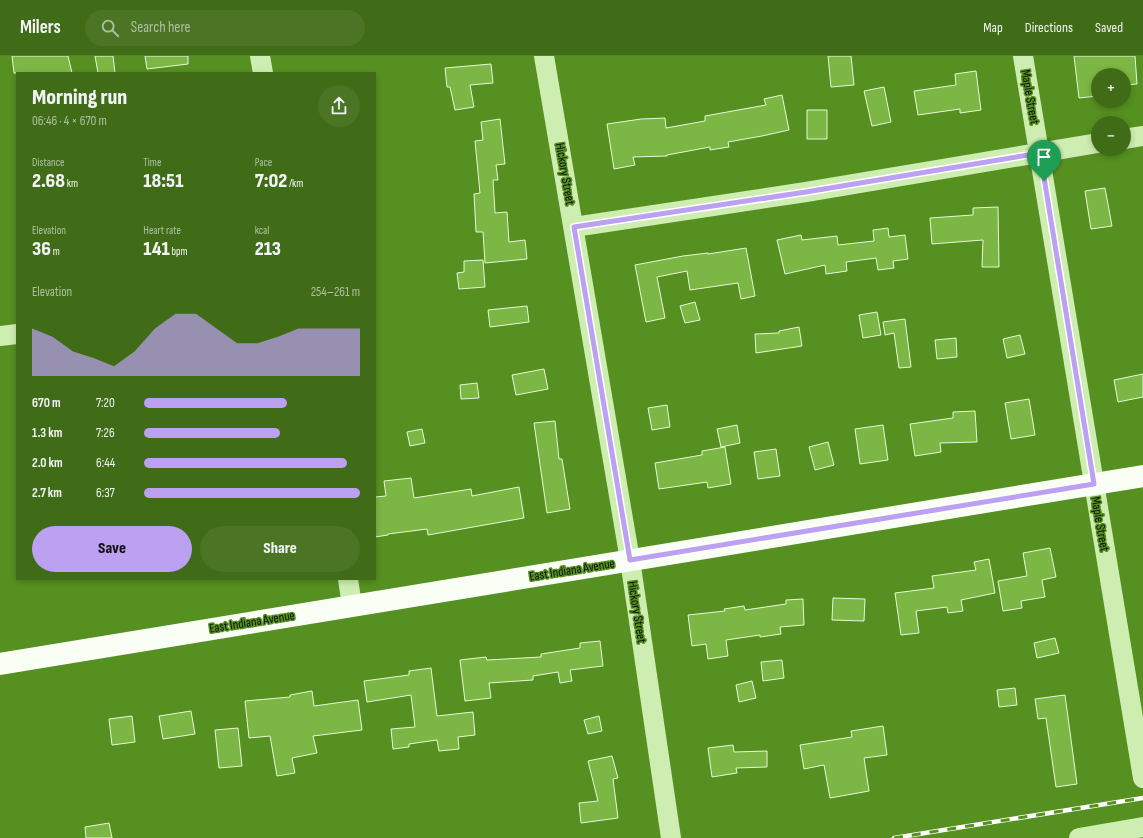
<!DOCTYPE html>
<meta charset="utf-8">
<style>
body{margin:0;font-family:"Sofia Sans Condensed",sans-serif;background:#4b7425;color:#f1f3f6;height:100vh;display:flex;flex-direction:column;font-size:15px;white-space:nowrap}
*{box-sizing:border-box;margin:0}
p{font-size:13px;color:#aec0a2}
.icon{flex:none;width:22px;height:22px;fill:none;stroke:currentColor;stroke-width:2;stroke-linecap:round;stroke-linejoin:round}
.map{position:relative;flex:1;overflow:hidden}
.side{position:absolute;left:16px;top:16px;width:360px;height:508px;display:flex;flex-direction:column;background:#406c18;border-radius:0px;box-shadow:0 2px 6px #0003}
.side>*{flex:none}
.fabs{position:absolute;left:1091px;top:12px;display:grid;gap:8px}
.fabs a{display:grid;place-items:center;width:40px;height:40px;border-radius:50%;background:#406c18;box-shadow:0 2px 6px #0003;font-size:20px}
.pin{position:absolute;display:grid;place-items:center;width:34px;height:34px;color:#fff;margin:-41px -17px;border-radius:50% 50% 50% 0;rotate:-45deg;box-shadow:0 0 4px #0007}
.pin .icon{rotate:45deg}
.round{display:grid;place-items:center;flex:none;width:42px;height:42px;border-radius:21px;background:#4b7425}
.head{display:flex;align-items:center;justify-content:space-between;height:68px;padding:0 16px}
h1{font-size:22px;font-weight:800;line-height:30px}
.stats{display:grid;grid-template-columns:repeat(3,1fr);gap:6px;height:68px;padding:4px 16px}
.stats div{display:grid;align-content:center}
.stats b{font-size:20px;font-weight:800}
.stats small{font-size:11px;font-weight:400}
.stats p{font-size:11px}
.chart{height:112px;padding:8px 16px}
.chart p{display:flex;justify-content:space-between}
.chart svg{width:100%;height:72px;margin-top:4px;fill:#bca0f2;opacity:.7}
.primary-button{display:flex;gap:8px;margin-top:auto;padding:8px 16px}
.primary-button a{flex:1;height:46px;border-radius:24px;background:#bca0f2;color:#111;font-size:16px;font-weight:800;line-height:46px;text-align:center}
.primary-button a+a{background:#4b7425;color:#f1f3f6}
ul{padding:0 16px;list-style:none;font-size:13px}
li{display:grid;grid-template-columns:64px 48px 1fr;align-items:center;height:30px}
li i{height:10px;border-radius:5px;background:#bca0f2}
header{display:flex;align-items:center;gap:24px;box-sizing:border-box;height:56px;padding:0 20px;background:#406c18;border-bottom:1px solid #597f37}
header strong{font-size:19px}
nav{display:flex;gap:22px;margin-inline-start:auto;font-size:14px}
.search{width:280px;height:36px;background:#4b7425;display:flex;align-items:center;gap:10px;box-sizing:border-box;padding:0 14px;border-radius:22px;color:#aec0a2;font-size:15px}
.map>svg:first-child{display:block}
.building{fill:#7cb644;stroke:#e7f9d6}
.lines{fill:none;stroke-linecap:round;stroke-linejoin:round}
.minor{stroke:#ceedb0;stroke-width:20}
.major{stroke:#fafff6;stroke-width:22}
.rail-casing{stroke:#fff;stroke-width:4.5}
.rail{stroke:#559020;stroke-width:3;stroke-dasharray:9;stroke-linecap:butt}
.route-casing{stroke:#fff;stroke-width:8}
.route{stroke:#bca0f2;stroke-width:5}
.labels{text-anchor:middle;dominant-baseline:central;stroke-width:3;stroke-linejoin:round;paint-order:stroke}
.street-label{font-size:13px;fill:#111;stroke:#559020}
</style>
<header>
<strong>Milers</strong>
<div class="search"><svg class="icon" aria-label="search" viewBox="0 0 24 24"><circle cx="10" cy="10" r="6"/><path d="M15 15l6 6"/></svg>Search here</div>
<nav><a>Map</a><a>Directions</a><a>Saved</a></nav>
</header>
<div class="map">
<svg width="1143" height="782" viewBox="0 0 1143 782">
<rect width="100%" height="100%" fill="#559020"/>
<path class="building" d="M12,0h56l4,17h-58z
M95,0h18l2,17h-17z
M145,0h43v8l-41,5z
M828,0h23l3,29 -23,2z
M1074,0h61l2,28 -13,1v-10h-26v21l-19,2z
M491,8l2,19 -23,2 4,22 -19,3 -5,-23h-3l-2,-19z
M976,15l5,39 -21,3v-4l-42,6 -4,-24 42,-6 -1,-11z
M884,31l7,35 -19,4 -8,-35z
M782,39l7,35 -27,6 -34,6 1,5 -19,3v-3l-43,8v1l-34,1 2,8 -21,4 -7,-45 34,-5 24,-1 1,10 39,-7v-5l61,-11 -2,-6z
M807,54h20v29h-20z
M500,63l5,45 -9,1 2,15h-5l2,33 12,-1 2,30 16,-2 2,19 -42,4 -2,-31h-7l-2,-38 6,-1 -5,-52 8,-1 -2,-18z
M1105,132l7,38 -21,3 -6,-38z
M998,151l1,60h-17l1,-27 -51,4 -2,-26 43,-3v-7z
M888,172l1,9 16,-2 3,24 -15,2 1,7 -16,2 -2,-12 -30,4 1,9 -21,3 -1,-9 -40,9 -8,-34 24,-5 1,5 35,-4 1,9 36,-4 -1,-11z
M746,192l9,48 -14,3 -3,-16 -48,7 -3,-19 -30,6 8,41 -19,4 -11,-57 48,-9 25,-3v1z
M483,204l2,27 -26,2 -2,-16 7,-1v-11z
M695,246l5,18 -15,3 -5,-17z
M527,250l2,16 -39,5 -2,-17z
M877,256l4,23 -18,3 -4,-23z
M905,263l6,48 -12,1 -5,-35 -9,2 -2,-13z
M799,271l3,19 -46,7 -1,-19 24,-1v-2z
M1020,279l5,19 -18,4 -4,-19z
M956,282l1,19 -20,2 -2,-19z
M544,313l4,20 -32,6 -4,-20z
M1143,318v23l-25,5 -4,-22z
M477,327l2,15 -18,1 -1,-14z
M1029,343l6,36 -24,4 -6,-36z
M667,349l3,22 -18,3 -4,-22z
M975,355l2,31 -37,1 1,9 -26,4 -5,-32 43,-6v-6z
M555,365l4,38h3l8,50 -23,4 -13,-90z
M737,369l3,18 -19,4 -4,-18z
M883,369l5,35 -28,4 -5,-35z
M422,373l3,14 -15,3 -3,-14z
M828,386l6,23 -19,5 -6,-23z
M725,391l6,37 -23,4 -1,-6 -48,7 -4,-26 47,-8v-4z
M776,393l4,27 -22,3 -4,-27z
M411,422l3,20 57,-9 1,7 47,-9 5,31 -96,17 -1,-6 -39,5v1l-13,2v-40l11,-1 -2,-15z
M1050,492l6,29 -14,3 3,17 -24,4 1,7 -19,3 -5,-30 29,-5 -4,-23z
M989,503l6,34 -34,7 2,11 -15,2 -1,-6 -31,4 3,22 -18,2 -6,-42 39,-5 -2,-12 44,-6 -2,-8z
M833,542l32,1 -1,22 -32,-1z
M803,543l1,26 -24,2 1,7 -21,3v-2l-34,5 2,16 -20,3 -2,-15 -14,2 -4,-31 37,-4 -1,-2 20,-3 1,4 41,-6v-4z
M1055,582l4,15 -22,5 -3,-15z
M600,585l3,25 -33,4 2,11 -12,2 -2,-11 -25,4v4l-44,3 2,15 -26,3 -5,-41 26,-3 1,3 54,-3v-3l39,-6v-5z
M782,604l2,18 -21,3 -2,-19z
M431,612l6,48 36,-4 2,23 -17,2 1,12 -20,2 -2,-11 -28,4v3l-16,2 -2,-20 24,-2 -4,-32 -44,7 -3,-21 45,-6v-4z
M752,625l4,17 -17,4 -3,-17z
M1015,632l2,17 -18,2 -2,-17z
M312,635l2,15 44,-6 4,30 -49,6 4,17 -25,5 3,15 -18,3 -7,-40 -21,2 -4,-37 45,-4v-2z
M1065,639l12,89 -21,3 -10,-69 -8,1 -3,-20z
M191,655l4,23 -32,5 -4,-23z
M132,660l3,26 -23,3 -3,-26z
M599,660l3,15 -14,3 -4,-14z
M883,670l4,29 -23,3 5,33 -39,7 -6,-33 -20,4 -4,-24 52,-8 -1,-6z
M238,672l4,38 -23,2 -4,-38z
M733,689l1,7 33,-1v16l-31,1 1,5 -25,4 -4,-29z
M612,700l6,22 -5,1 5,39 -37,5 -2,-20 19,-2 -10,-40z
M109,767l3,15h-26l-1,-11z"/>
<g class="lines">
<path class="minor" d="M260,0l3,17
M544,0l86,504 41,278
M1023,0l120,722
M1124,83l19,-3
M574,171l232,-35 292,-49
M0,280l17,-2
M348,523l4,27
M1079,782l64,-11"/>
<path class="major" d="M0,608l1143,-188"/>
<defs>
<path id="rail" d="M894,782l249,-40"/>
</defs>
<use href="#rail" class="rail-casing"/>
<use href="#rail" class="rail"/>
</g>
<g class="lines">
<defs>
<path id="route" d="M1040,97l54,331 -464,76 -56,-333 232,-35z"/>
</defs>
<use href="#route" class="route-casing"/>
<use href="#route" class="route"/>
</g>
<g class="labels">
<g class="street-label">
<text transform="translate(1030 41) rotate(80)">Maple Street</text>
<text transform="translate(565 118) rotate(80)">Hickory Street</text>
<text transform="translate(1100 468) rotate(80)">Maple Street</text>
<text transform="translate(572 514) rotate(-9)">East Indiana Avenue</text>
<text transform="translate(637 556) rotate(81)">Hickory Street</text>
<text transform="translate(252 566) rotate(-9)">East Indiana Avenue</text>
</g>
</g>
</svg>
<div class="fabs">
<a>+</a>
<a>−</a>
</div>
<div class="pin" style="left:1044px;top:125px;background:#1e9e55"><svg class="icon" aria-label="arrive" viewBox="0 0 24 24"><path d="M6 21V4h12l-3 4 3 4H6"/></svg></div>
<section class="side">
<div class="head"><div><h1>Morning run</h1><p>06:46 · 4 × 670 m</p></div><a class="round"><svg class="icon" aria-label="share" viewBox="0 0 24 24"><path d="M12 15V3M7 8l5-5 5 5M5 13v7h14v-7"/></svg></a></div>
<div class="stats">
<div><p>Distance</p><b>2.68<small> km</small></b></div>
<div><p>Time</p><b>18:51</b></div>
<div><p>Pace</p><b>7:02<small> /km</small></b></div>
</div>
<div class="stats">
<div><p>Elevation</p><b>36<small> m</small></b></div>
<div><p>Heart rate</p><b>141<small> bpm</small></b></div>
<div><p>kcal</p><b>213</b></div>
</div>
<div class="chart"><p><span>Elevation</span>254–261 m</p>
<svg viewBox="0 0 160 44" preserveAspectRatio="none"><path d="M0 44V15L10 20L20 29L30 33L40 38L50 29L60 15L70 6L80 6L90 15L100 24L110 24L120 20L130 15L140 15L150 15L160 15V44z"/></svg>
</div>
<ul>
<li><b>670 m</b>7:20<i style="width:66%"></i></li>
<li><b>1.3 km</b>7:26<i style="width:63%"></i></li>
<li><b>2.0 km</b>6:44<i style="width:94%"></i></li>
<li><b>2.7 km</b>6:37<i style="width:100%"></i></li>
</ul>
<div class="primary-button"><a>Save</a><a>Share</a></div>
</section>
</div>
